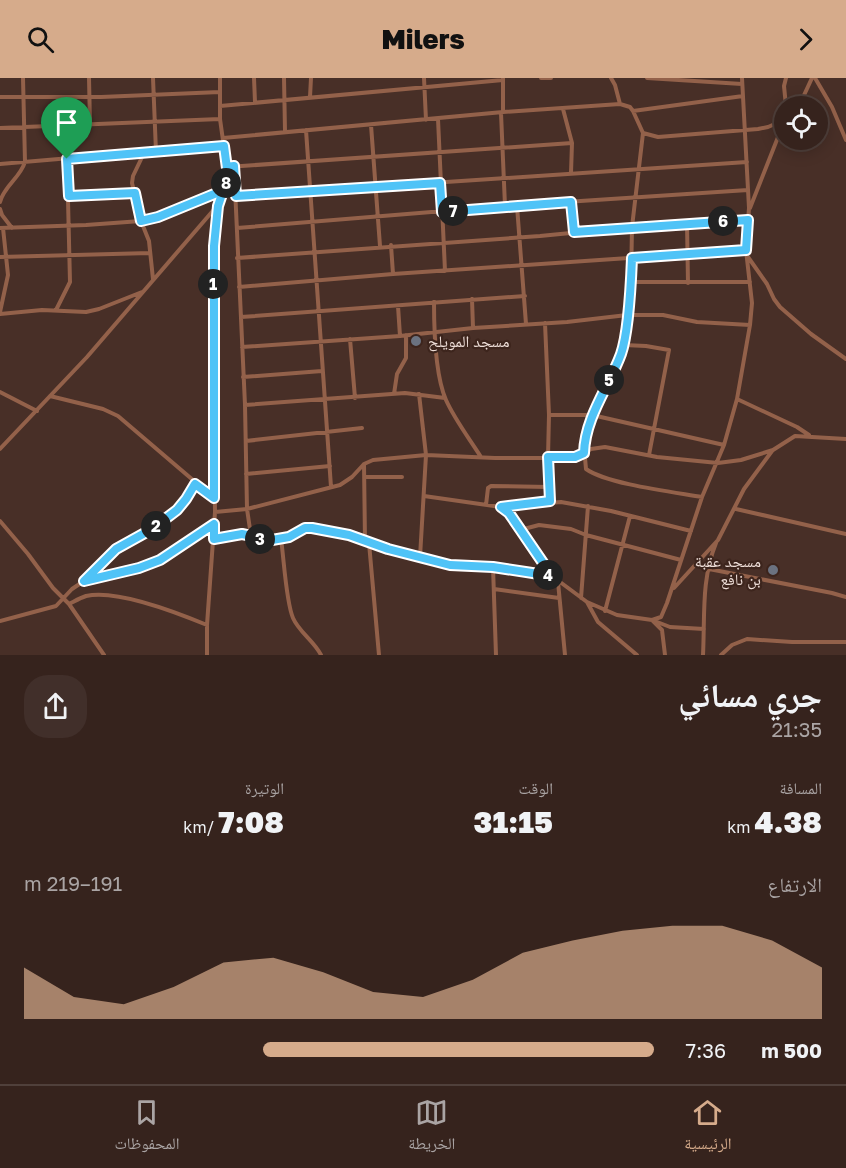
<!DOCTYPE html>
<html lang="ar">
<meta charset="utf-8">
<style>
body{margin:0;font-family:"Golos Text","Noto Naskh Arabic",sans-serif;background:#412f2a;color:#f1f3f6;direction:rtl;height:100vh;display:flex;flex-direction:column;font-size:22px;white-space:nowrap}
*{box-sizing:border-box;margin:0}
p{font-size:20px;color:#aaa4a4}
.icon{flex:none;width:33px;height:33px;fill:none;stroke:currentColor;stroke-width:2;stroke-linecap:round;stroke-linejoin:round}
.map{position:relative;height:577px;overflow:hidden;direction:ltr}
.sheet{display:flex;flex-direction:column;background:#36231d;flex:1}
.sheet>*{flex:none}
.controls{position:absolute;left:774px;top:18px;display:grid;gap:12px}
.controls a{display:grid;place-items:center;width:54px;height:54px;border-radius:50%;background:#36231d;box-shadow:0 3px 15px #0003,0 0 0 2px #50403b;font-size:30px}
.pin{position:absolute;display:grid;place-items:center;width:51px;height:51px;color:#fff;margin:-62px -26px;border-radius:50% 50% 50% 0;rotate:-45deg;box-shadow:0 0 6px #0007}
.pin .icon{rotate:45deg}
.km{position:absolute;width:30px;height:30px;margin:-15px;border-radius:50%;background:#222;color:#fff;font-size:16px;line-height:30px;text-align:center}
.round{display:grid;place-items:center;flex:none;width:63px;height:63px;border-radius:24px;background:#412f2a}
.overview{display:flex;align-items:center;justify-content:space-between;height:102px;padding:0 24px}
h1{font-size:33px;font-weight:800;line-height:45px}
.figures{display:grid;grid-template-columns:repeat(3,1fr);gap:9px;height:102px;padding:6px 24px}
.figures div{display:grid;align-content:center}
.figures b{font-size:30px;font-weight:800}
.figures small{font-size:16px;font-weight:400}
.figures p{font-size:16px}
.chart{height:168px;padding:12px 24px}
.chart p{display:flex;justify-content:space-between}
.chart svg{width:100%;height:108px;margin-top:6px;fill:#d6ab8b;opacity:.7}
ul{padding:0 24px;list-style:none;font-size:20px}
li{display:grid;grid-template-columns:96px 72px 1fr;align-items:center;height:45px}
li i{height:15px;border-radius:8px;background:#d6ab8b}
header{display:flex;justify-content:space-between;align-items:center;height:78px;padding:0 24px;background:#d6ab8b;color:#111;font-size:27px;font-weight:800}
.menu{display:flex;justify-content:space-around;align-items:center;height:84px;border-top:2px solid #50403b;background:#36231d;font-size:16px;color:#aaa4a4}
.menu a{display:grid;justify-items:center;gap:3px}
.menu .on{color:#d6ab8b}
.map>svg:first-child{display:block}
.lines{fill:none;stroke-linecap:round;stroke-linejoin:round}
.street{stroke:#93614a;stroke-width:4}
.route-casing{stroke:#fff;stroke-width:12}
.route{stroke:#4fc3f7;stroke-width:8}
.worship-dot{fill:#6b7280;stroke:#3d251d;stroke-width:2}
.labels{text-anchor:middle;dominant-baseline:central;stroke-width:4.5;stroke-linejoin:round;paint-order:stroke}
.poi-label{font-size:16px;fill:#eeded8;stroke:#3d251d;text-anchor:start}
</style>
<header><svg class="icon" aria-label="forward" viewBox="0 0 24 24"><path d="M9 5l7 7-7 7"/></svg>Milers<svg class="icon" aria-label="search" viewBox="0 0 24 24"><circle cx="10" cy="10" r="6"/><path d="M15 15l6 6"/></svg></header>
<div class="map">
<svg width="846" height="577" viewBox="0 0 846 577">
<rect width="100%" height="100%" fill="#482f27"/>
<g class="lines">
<path class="street" d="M89,0l1,46
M153,0l3,74
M254,0l1,24
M284,0l1,53
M424,0l2,42
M503,0v34
M541,0h10
M611,0l4,7 5,19
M647,0l95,6
M815,0l17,29 14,33
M0,19h101l119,-5
M310,19l1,-19
M220,28l283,-26
M786,28l-2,-20 2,-8
M799,28l13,-28
M563,31l9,34 -1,30
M633,33l110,-15
M784,34v4
M501,35l4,93
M438,41l7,152
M371,47l9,121
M0,50l220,-9
M306,52l25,357
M643,55l15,4 100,-8 10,-2 16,-7
M223,60l280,-26 117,-8 10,3 3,4 10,22 -11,94 -1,55 -7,63 -36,84 -4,18 2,22c21,15 87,23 116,28
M144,75l-11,23 -1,7 9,38 8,20 4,38
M0,86l223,-19
M234,88l11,239 2,104 4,27
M227,89l345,-24
M69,118l66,-3
M236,118l511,-34
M0,124c4,-16 20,-24 25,-40l-2,-84
M571,124l3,30
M517,128l9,118
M750,130l34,-86
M0,131l2,6 10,13
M687,145l1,60
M0,150l86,-3 55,-4 16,-4 67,-27
M237,150l268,-22 243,-16
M391,167l2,29
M0,179l150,-4
M748,179l19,27 7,15 6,8 31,27 35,25
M237,180l303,-22 92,-9 116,-7
M631,204h119
M239,209l154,-13 353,-24
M472,221l1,29
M434,224c0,28 1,73 12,98 9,20 23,38 35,57
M398,228l2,30
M56,232l14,-28 -3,-123
M0,234l8,-37 -5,-47
M0,236l42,-4 44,2 13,-3 43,-17
M241,239l284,-21
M545,245l4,92 -1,42 2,44
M350,261l5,59
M624,267l22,1 23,4 -20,105
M242,269l158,-11 73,-8 94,-6 60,-7h36l34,7 53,3
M243,299l79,-6
M0,314l37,19
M394,316l3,-20 9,-16v-23
M419,316l7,61 -6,102
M50,318l53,13 15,7 96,82
M737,321l60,28 12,8
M245,327l160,-12 40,5
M549,337h43l132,30
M246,363l116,-13
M0,371l87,-92 130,-151
M364,386l1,77
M246,396l84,-8
M364,399h38
M424,418l77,11 60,-5 50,9 80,20
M486,427l2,-17 3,-2 58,1
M502,429l7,6 43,63 35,26 30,13 35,5 18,7 34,2
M736,431l110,25
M215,434l32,-3 93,-24 12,-8 12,-13 9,-4 53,-5 69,3h73l11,-2 12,-7 14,-2 52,10 61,6 23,-3 32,-10 22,-14 51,3
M0,443l28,33 25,34 16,16 35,51
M520,452l19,-5 32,4 15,6 95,25
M214,461l27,-5 31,6 17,-3 16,-9 7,-1 37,8 39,14 62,16 43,2 59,9
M281,461c3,20 5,63 12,79 6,14 21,23 28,37
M369,465l10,112
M493,489l3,88
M709,491l123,24 14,4
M84,502l32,-31 36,-20 25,-19 9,-11 9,-15
M558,504l7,73
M674,510l44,-48 26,-51 28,-38
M494,511l65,9
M581,520l7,-92
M587,524l11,20 39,33
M69,526c6,-3 11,-6 17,-8 30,-7 92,17 121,29
M605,533l25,-95
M0,543l56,-15 16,-17 12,-8 55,-13 21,-9 54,-35
M207,577v-30l8,-113 -3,-240 5,-58 11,-38 -8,-57v-41
M665,577l-3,-25 -10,-10 9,-3 6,-14 35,-106 22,-52 13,-46 13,-74 2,-22 -6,-53 3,-42 -7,-130
M703,577c2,-39 -2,-75 13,-112
M721,577l11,-10 15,-6 45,3h54"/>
</g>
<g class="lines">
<defs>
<path id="route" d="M67,81l157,-13 4,30 -10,30 -4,40v252l-19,-14 -9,15 -9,11 -25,19 -36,20 -32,32 55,-13 21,-8 54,-36v15l28,-5 30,6 17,-3 16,-9h7l37,7 39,14 62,16 43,2 59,9 -43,-63 -8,-6 49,-6 -2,-44h27l9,-4c1,-36 25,-66 37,-99 8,-23 10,-71 11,-96l114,-8 2,-30 -174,12 -3,-30 -129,10 -2,-29 -204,13 -2,-30 -7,1c1,9 -1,15 -3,23l-66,27 -17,4 -6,-28 -66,3 -2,-37"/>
</defs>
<use href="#route" class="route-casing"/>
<use href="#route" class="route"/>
</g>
<g class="worship-dot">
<circle cx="416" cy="263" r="6"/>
<circle cx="773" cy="492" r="6"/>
</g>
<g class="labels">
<g class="poi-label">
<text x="428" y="263">مسجد المويلح</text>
<text x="761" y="483" text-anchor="end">مسجد عقبة<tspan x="761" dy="18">بن نافع</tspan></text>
</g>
</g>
</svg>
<div class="controls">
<a><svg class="icon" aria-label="locate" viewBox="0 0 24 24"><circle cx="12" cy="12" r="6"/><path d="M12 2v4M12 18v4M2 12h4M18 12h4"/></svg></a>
</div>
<div class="pin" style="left:67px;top:81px;background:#1e9e55"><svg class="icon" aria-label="arrive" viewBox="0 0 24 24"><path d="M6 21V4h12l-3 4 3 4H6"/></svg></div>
<b class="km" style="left:213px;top:206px">1</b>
<b class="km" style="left:156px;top:448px">2</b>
<b class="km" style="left:260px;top:461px">3</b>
<b class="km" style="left:548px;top:497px">4</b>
<b class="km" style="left:609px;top:302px">5</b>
<b class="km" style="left:723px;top:143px">6</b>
<b class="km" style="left:453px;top:133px">7</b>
<b class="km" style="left:226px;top:105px">8</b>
</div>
<section class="sheet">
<div class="overview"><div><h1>جري مسائي</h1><p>21:35</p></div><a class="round"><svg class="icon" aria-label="share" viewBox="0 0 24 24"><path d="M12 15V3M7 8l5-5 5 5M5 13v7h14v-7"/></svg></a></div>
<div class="figures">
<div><p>المسافة</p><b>4.38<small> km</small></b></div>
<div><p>الوقت</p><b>31:15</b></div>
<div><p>الوتيرة</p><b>7:08<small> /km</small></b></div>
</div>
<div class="chart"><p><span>الارتفاع</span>191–219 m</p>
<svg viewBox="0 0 160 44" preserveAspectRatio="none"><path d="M0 44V23L10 35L20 38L30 31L40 21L50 19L60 25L70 33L80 35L90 28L100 17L110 12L120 8L130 6L140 6L150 12L160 23V44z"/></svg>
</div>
<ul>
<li><b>500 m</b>7:36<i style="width:62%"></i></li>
</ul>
</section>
<nav class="menu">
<a class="on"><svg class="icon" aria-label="home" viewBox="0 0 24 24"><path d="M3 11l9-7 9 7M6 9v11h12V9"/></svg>الرئيسية</a>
<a><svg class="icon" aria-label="map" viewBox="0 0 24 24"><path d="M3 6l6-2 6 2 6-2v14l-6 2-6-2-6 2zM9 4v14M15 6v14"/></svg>الخريطة</a>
<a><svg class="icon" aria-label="saved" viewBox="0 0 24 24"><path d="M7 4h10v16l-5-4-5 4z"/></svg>المحفوظات</a>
</nav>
